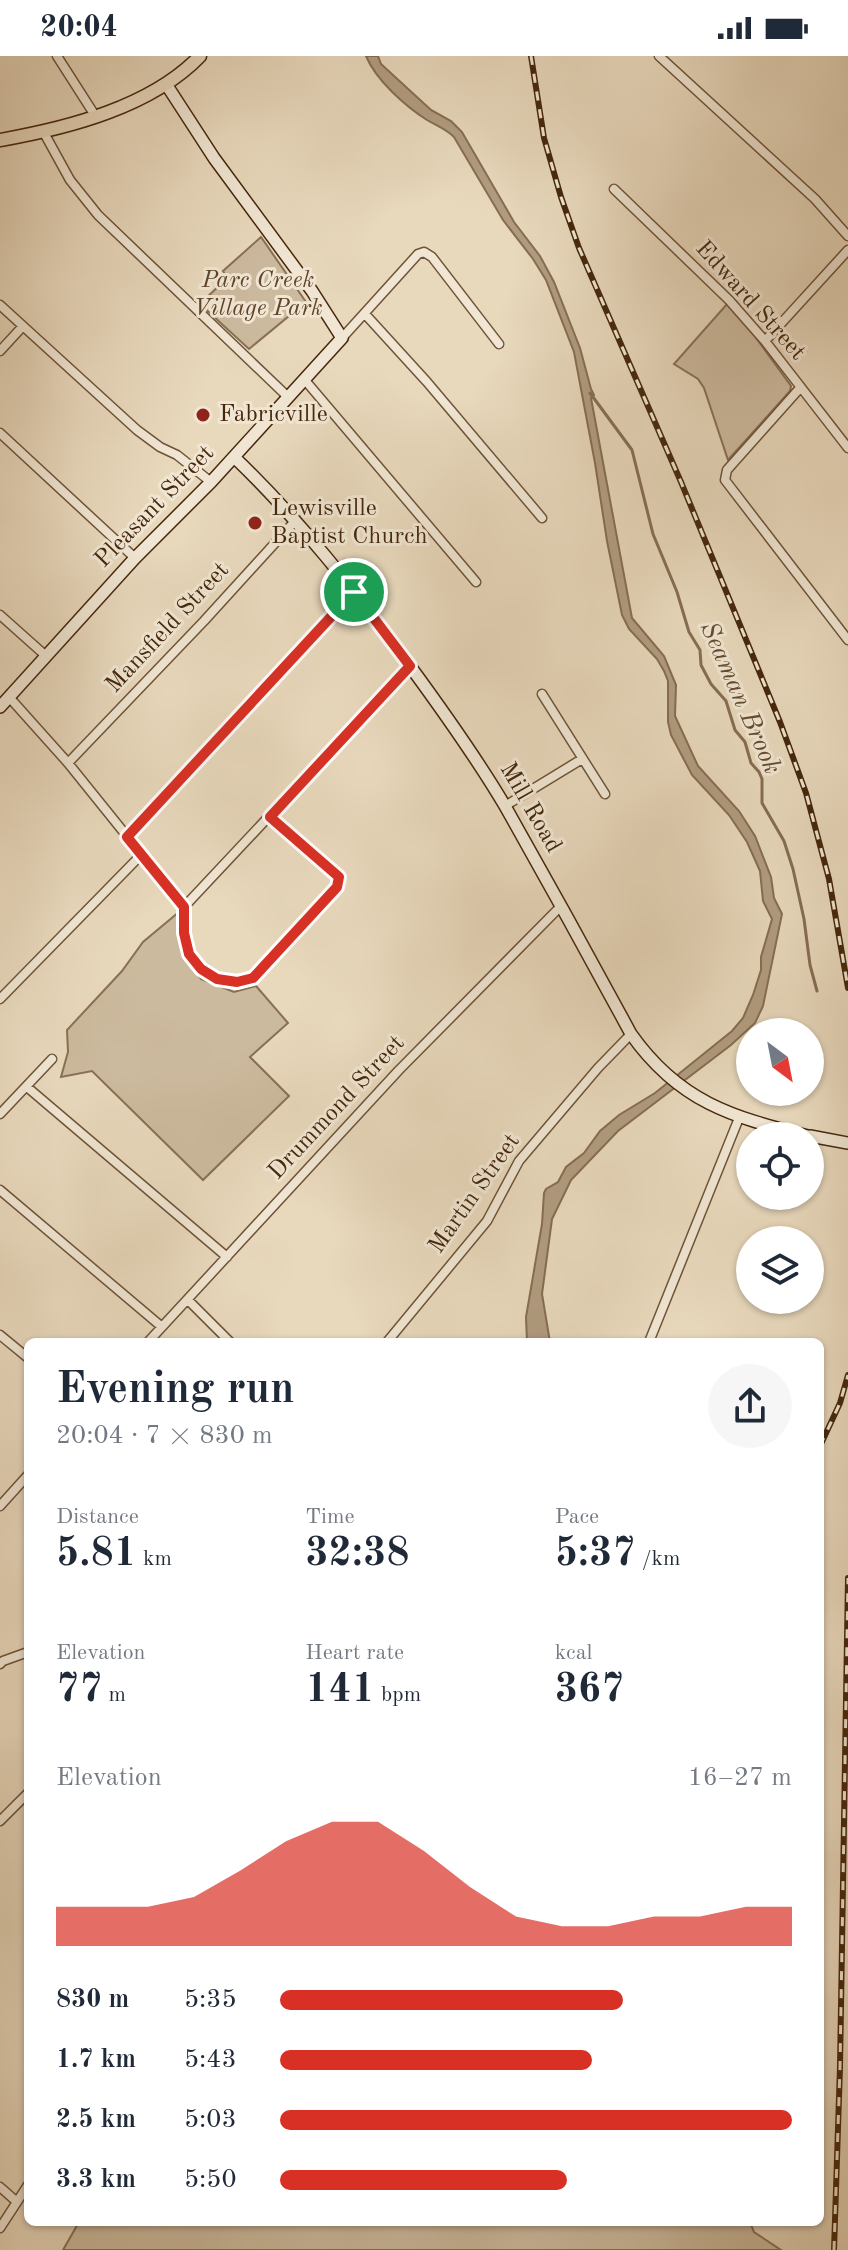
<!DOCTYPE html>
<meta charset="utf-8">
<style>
body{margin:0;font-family:"Old Standard TT",serif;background:#f6f6f7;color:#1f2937;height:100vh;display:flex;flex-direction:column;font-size:30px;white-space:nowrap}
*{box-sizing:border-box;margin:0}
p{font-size:26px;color:#747a83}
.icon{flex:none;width:44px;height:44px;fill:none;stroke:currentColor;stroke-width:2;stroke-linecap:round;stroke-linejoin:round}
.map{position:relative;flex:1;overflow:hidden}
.side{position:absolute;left:24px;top:1282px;width:800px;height:888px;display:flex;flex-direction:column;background:#fff;border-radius:12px;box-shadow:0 2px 6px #0004}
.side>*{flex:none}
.needle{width:52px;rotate:148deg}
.controls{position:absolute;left:736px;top:962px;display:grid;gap:16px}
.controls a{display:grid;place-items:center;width:88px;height:88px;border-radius:50%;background:#fff;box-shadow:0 2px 6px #0004;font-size:40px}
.pin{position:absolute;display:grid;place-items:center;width:68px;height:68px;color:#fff;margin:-34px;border:4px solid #fff;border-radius:50%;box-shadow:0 2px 8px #0007}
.round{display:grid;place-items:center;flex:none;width:84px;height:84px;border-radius:42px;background:#f6f6f7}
.head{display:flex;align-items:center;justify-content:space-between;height:136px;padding:0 32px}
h1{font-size:44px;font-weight:600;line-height:60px}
.figures{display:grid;grid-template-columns:repeat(3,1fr);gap:12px;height:136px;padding:8px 32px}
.figures div{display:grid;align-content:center}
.figures b{font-size:40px;font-weight:600}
.figures small{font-size:22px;font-weight:400}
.figures p{font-size:22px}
.chart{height:224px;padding:16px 32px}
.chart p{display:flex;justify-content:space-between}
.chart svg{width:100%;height:144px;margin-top:8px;fill:#d93025;opacity:.7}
ul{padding:0 32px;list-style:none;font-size:26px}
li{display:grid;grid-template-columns:128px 96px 1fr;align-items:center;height:60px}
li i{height:20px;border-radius:10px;background:#d93025}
.status{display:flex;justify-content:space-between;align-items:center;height:56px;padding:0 40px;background:#fff;direction:ltr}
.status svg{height:22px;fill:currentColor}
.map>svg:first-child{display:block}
.green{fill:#ccba9e;stroke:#887055;stroke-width:2}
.water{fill:#b19c80;stroke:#866d52;stroke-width:2}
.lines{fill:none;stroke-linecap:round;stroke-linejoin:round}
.stream{stroke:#866d52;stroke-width:3}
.street-casing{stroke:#6e5338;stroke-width:11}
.secondary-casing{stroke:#45270c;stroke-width:14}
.primary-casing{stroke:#45270c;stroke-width:15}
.street{stroke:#f0e6d3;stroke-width:8}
.secondary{stroke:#f0e6d3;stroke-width:11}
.primary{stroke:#e8d8bc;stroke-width:12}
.rail-casing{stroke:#45270c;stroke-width:6}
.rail{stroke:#f0e6d3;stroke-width:3;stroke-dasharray:9;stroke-linecap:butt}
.route-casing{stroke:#fff;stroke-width:16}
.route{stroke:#d93025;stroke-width:10}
.poi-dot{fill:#8f2418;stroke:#f0e6d3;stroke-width:3}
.labels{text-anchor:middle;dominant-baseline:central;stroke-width:6;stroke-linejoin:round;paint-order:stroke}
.park-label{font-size:24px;font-style:italic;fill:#604429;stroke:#f0e6d3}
.street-label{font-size:24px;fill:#45270c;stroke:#f0e6d3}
.poi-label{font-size:24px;fill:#45270c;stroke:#f0e6d3;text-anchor:start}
.water-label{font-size:26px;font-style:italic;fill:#654a2f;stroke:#f0e6d3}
</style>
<div class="status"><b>20:04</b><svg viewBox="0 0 49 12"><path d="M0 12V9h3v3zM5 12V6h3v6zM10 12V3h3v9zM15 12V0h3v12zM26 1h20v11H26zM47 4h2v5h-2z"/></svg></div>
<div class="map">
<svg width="848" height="2194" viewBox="0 0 848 2194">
<rect width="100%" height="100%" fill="#e8d8bc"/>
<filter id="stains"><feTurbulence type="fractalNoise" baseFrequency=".0025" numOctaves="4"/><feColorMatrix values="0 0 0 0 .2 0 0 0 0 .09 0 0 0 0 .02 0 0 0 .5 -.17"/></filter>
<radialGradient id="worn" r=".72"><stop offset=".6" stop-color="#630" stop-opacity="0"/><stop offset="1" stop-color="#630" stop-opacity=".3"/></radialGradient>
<path class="green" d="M261,181l45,65 -57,47 -49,-45 27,-26 -4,-7z
M727,248l27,31 37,51 -1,5 -62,69 -24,-72 -6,-9 -24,-15z
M179,856l5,42 17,25 33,13 22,-6 32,37 -38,34 39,39 -86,84 -111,-109 -31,6 7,-25 -1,-22 55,-59 21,-29z
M79,2166h671l4,10 27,18h-718z"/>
<path class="water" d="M366,0h12l3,8 50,46 20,11 11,11 52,90 26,34 14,26 26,66 11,41 3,6 -3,3 41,220 32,38 12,29 -1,31 23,50 41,45 16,25 16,41 3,21 8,16 -19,92 -8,17 -24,22 -113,86 -47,49 -19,39 -10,75 8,48h-23l-1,-25 16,-93 2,-31 2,-4 12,-7 8,-15 18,-14 16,-22 19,-16 36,-22 77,-62 11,-13 10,-23 8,-25v-13l11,-38 -9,-18 -3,-30 -13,-29 -18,-27 -37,-40 -21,-40 -3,-13v-41l-4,-10 -7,-12 -28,-30 -7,-14 -15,-74 -12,-78 -21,-111 -28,-72 -13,-21 -30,-39 -49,-83c-8,-8 -17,-11 -27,-17 -22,-14 -51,-40 -61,-64z"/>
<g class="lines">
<path class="stream" d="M590,337l42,57 21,84 24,58 12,40 11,18 1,15 10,19 15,17 9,29 10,12 6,21 8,9 3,7v24l22,38 9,28 11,50 6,46 7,26"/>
<defs>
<path id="street" d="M57,0l39,61
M659,0l156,143 33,37
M43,75l27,49 28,35 190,182
M614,133l115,111 36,41 83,107
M0,249l137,125 23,17 17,8 34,27
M365,258l62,68 115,136
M342,282l76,-84 6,-2 8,5 67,87
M765,285l83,-91
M0,295l23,-25
M304,323l172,203
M800,332l-73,82 -2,10 123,160
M0,377l135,125
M0,559l46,41
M542,638l63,100
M9,641l59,66 116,144
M68,707l136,-142 92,-101
M505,750l77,-47
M127,781l227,-245
M184,851c0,15 -1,30 5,44 10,27 40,33 64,27l84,-91 2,-10 -69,-60
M184,851l226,-241
M0,943l142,-145
M27,1031l200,170
M0,1058l52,-55
M0,1134l162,137
M188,1244l42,42
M0,1279l28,23
M148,1286l251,-272 162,-164
M387,1286l100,-121 32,-60 79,-93 33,-34
M649,1286l90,-224
M0,1450l28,-31
M0,1608l3,-3 25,-9
M0,1765l28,-28
M0,2131l17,15
M0,2172l28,-43"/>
<path id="secondary" d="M234,401c66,63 122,135 176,209 33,45 66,91 95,140 43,76 85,152 126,228 48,68 101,83 177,102
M0,651l135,-149 76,-76 131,-144 -30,-47 -98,-133 -48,-74
M810,1080l38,7"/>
<path id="primary" d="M0,84c68,-12 151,-33 200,-84"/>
</defs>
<use href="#street" class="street-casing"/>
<use href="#secondary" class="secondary-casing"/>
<use href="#primary" class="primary-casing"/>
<use href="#street" class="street"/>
<use href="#secondary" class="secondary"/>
<use href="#primary" class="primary"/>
<defs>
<path id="rail" d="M531,0l13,82 17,59 18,51 102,234 99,240 26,71 23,86 19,109
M820,1390l20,-43 8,-28
M834,2194l6,-183 8,-489"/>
</defs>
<use href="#rail" class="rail-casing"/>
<use href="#rail" class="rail"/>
</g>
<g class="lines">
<defs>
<path id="route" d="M354,536l56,74 -140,151 69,60 -2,10 -84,91 -16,4 -20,-3 -16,-10 -12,-15 -5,-21v-26l-57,-70z"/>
</defs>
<use href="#route" class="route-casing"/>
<use href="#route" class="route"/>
</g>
<g class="poi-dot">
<circle cx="203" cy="359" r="8"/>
<circle cx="255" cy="467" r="8"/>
</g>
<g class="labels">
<g class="park-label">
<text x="258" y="225">Parc Creek<tspan x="258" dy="28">Village Park</tspan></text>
</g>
<g class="street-label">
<text transform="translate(750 245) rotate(48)">Edward Street</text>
<text transform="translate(155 451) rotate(-46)">Pleasant Street</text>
<text transform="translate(168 572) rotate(-47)">Mansfield Street</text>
<text transform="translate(530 752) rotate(60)">Mill Road</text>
<text transform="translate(337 1052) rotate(-47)">Drummond Street</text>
<text transform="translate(475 1138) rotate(-55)">Martin Street</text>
</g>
<g class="poi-label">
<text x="219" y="359">Fabricville</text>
<text x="271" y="453">Lewisville<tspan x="271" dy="28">Baptist Church</tspan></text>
</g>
<g class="water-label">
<text transform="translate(740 642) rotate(66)">Seaman Brook</text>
</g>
</g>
<rect width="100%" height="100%" filter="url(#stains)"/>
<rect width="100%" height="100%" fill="url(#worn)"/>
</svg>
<div class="controls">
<a><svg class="needle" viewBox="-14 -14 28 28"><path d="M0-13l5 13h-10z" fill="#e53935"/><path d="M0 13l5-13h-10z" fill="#747a83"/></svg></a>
<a><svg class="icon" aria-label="locate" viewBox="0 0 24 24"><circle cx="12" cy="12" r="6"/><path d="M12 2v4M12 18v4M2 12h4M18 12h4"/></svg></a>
<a><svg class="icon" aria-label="layers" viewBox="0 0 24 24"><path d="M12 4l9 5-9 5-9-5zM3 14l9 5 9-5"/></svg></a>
</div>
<div class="pin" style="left:354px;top:536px;background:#1e9e55"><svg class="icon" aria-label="arrive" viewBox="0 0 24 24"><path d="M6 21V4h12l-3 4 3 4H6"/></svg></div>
<section class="side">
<div class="head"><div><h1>Evening run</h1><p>20:04 · 7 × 830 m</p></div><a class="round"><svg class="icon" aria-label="share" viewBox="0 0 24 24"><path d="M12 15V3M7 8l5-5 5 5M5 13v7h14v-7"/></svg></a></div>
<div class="figures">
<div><p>Distance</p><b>5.81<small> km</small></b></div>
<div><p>Time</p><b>32:38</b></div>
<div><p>Pace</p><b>5:37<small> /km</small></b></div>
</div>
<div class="figures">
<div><p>Elevation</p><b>77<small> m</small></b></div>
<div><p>Heart rate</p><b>141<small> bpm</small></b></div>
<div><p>kcal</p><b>367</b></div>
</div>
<div class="chart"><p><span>Elevation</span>16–27 m</p>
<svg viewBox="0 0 160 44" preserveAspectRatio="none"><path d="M0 44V32L10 32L20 32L30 29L40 21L50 12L60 6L70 6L80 15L90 26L100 35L110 38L120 38L130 35L140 35L150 32L160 32V44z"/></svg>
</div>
<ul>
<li><b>830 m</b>5:35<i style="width:67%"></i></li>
<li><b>1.7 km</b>5:43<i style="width:61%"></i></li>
<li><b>2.5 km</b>5:03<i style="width:100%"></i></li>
<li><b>3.3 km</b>5:50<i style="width:56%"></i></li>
</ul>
</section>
</div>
